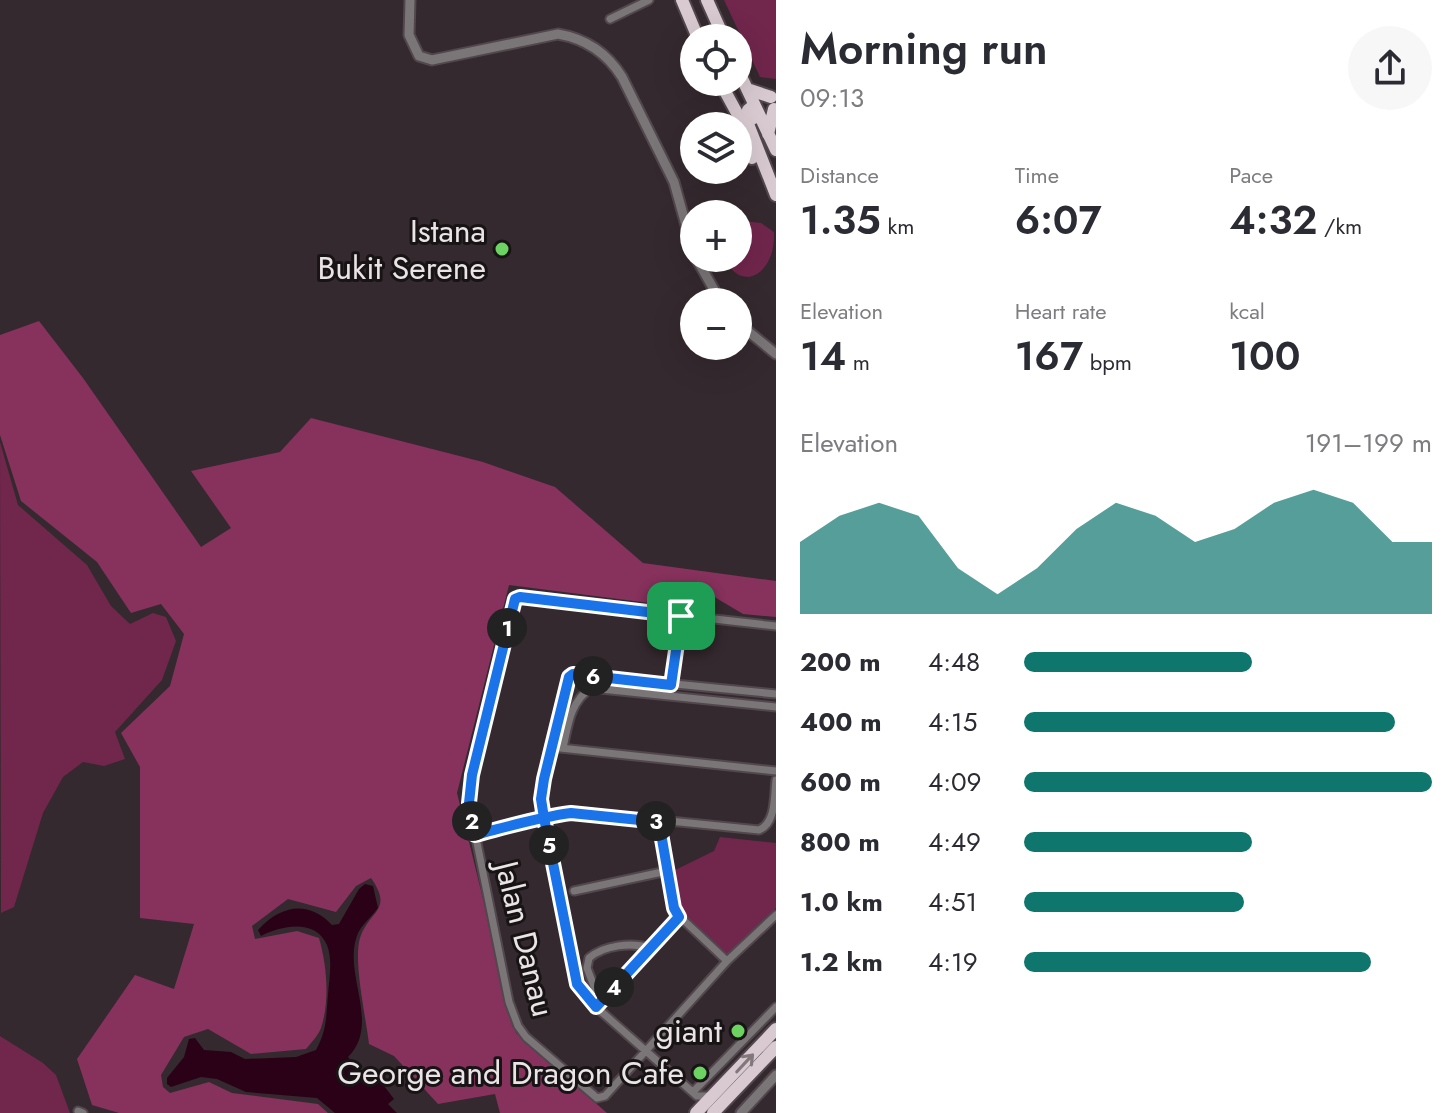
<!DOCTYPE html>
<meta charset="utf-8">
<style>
body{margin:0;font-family:Jost,sans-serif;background:#f7f7f7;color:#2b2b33;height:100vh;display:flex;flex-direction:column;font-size:30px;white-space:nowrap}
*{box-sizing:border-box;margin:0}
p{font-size:26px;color:#7c7c81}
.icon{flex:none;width:44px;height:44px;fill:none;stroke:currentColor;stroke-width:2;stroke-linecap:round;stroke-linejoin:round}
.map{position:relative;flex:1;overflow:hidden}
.details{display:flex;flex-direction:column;background:#fff;width:680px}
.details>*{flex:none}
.buttons{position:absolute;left:680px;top:24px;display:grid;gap:16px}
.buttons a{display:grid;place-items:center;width:72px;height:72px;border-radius:50%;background:#fff;box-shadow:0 8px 32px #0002;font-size:40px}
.pin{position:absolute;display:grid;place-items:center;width:68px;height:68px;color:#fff;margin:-34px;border-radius:16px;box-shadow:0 4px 12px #0006}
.km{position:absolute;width:40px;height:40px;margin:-20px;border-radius:50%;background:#222;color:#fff;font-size:22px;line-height:40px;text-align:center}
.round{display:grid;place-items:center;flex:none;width:84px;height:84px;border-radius:42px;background:#f7f7f7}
.head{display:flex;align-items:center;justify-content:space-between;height:136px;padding:0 24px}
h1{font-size:44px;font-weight:600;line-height:60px}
.figures{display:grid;grid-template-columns:repeat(3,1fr);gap:12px;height:136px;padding:8px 24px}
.figures div{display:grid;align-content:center}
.figures b{font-size:40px;font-weight:600}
.figures small{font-size:22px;font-weight:400}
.figures p{font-size:22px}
.chart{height:224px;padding:16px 24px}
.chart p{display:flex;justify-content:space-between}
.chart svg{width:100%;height:144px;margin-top:8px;fill:#0f766e;opacity:.7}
ul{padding:0 24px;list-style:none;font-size:26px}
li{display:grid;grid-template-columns:128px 96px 1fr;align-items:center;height:60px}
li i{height:20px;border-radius:10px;background:#0f766e}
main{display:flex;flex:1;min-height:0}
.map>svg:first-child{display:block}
.green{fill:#71264c}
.forest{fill:#87315d}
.water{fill:#2b0118}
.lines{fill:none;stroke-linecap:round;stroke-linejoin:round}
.minor-casing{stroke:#51474c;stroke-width:11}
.tertiary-casing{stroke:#51474c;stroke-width:13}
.trunk-casing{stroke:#51474c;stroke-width:16}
.minor{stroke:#7a7577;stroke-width:7}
.tertiary{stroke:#7a7577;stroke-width:9}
.trunk{stroke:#d8cad0;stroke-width:12}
.oneway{stroke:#82787c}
.route-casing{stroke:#fff;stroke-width:16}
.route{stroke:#1a73e8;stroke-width:10}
.poi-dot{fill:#6cd362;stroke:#181415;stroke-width:3}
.labels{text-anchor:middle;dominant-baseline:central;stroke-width:6;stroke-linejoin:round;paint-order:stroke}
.poi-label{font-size:32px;fill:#ebe4e7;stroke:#181415;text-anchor:end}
.street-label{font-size:32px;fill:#ebe4e7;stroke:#181415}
</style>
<main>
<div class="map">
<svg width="776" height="1113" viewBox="0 0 776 1113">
<rect width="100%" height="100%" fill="#34292e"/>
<path class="green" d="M724,0h52v79l-16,-2z
M743,221l18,2 13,9c2,44 -35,61 -49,26h13v-34z
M0,442l18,63 69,60 24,41 19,18 23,-11 13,4 10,24 -14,39 -47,52 10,27 -21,7 -21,-4 -20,15 -20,36 -29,94 -13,6z
M720,837l56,6v65l-49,48 -47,-42 -9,-42 43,-21z
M0,1036l43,27 13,12 14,38h-70z"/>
<path class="forest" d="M39,321l44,57 118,169 30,-19 -40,-57 89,-19 31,-34 172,44 72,25 88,76 133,18v36l-33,-3 -42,-25 -27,-2 -1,19 -164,-21 -52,208 59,240 91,80h-107l-5,-19 -57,10 -44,-48 -25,-12c-3,-26 -16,-83 -9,-106 9,-28 34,-27 11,-60l-15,8 -20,26 -48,-13 -36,27 3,13 42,-8 22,7c8,28 11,63 2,90 -3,8 -10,15 -15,21l-55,5 -43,-25 -24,8 -23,38 2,12 7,6 39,-11 23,11 86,11 10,9h-209l-27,-8 -15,-46 58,-84 39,14 20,-65 -54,-6v-151l-19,-34 49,-47 14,-52 -23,-30 -30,9 -34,-51 -76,-61 -21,-66v-100z"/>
<path class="water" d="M365,884l8,2 5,22c-6,8 -16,17 -20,25 -17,40 24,90 -10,124l23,27 7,-6 16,21 -6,5 9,9h-62l-18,-15 -71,-6 -29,-13 -16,-2 -30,10 -4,-3v-6l17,-21 5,-18 6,-1 9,12 27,2 14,7 51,-2 20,-7c11,-20 10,-33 12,-55 1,-15 5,-35 -1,-50 -12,-27 -46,-19 -66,-9l-3,-6c23,-25 50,-30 74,-5l7,-1 20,-35z"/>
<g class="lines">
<defs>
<path id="minor" d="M610,19l39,-19
M776,626l-256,-29 -5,2 -43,176 -3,28 40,199 9,24 8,11 71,61 8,-2 122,-135 49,-46
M671,685l10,-69
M551,747l225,24
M563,748c5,-23 7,-46 28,-60l185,19
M659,822l17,91 51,48
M475,835l85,-21 20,-2 179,18c17,-7 15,-33 17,-50
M574,891l93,-20
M600,1002l-13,-34 2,-10c15,-13 43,-16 61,-10
M596,1007l83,-90
M693,1092l83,-85
M710,1096h-13l-101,-89 -19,-23 -33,-166c-7,-44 12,-94 22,-138l7,-6 203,20
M78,1111l5,2"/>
<path id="tertiary" d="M410,0l-1,35 10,21 13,4 126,-26c29,5 49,19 64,43l52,105 20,72
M696,258l25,44
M738,323l38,31
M741,1113l35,-38"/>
<path id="trunk" d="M682,0l16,38
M707,0l17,38
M738,70l38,80
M720,82l18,33 14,4
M747,89l24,8
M754,105l-6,5 -2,9 30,76
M738,132l14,26
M768,134l6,-25
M696,1113l80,-84
M713,1113l63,-66"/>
</defs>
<use href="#minor" class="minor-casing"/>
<use href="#tertiary" class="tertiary-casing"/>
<use href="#trunk" class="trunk-casing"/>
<use href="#minor" class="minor"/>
<use href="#tertiary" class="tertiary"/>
<use href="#trunk" class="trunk"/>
</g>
<defs><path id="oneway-shaft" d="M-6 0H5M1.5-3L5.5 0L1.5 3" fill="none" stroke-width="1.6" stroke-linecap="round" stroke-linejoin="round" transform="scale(2)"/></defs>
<use class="oneway" href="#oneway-shaft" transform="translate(745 1063) rotate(-47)"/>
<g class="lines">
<defs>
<path id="route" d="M681,616l-161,-19 -5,2 -43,176 -3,28 6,32c31,-8 64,-18 96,-22l88,9 15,86 5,9 -83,90 -19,-23 -33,-166 -3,-19 3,-20 25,-102 4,-3 98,11 10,-69"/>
</defs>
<use href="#route" class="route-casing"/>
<use href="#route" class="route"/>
</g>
<g class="poi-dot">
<circle cx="502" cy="249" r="8"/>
<circle cx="738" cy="1031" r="8"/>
<circle cx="700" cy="1073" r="8"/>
</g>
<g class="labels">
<g class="poi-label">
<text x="486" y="231">Istana<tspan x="486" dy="37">Bukit Serene</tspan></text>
<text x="722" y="1031">giant</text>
<text x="684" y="1073">George and Dragon Cafe</text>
</g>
<g class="street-label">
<text transform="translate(525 939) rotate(76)">Jalan Danau</text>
</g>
</g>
</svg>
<div class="buttons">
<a><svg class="icon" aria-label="locate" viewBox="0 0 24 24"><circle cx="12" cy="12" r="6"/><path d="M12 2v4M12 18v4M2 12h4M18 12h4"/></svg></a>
<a><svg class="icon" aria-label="layers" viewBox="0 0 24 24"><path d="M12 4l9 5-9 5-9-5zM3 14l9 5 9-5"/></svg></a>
<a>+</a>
<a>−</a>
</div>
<div class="pin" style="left:681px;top:616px;background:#1e9e55"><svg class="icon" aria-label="arrive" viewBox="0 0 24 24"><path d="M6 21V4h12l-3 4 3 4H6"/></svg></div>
<b class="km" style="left:507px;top:628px">1</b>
<b class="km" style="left:472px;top:821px">2</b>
<b class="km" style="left:656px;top:821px">3</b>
<b class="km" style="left:614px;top:987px">4</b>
<b class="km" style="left:549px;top:845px">5</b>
<b class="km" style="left:593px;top:676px">6</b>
</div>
<section class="details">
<div class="head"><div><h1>Morning run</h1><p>09:13</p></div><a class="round"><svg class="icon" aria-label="share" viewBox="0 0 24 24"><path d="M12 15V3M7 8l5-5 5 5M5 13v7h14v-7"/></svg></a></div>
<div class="figures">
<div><p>Distance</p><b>1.35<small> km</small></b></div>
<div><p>Time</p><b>6:07</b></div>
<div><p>Pace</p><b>4:32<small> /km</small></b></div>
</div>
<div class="figures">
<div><p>Elevation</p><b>14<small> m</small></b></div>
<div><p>Heart rate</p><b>167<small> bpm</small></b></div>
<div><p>kcal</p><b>100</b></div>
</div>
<div class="chart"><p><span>Elevation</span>191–199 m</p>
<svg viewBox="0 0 160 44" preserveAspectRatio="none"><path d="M0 44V22L10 14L20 10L30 14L40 30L50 38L60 30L70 18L80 10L90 14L100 22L110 18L120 10L130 6L140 10L150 22L160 22V44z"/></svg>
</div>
<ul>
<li><b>200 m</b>4:48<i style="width:56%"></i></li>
<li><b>400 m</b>4:15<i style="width:91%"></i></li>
<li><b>600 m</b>4:09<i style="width:100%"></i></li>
<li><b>800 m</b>4:49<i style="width:56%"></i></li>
<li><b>1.0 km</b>4:51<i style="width:54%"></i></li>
<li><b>1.2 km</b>4:19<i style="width:85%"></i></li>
</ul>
</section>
</main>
